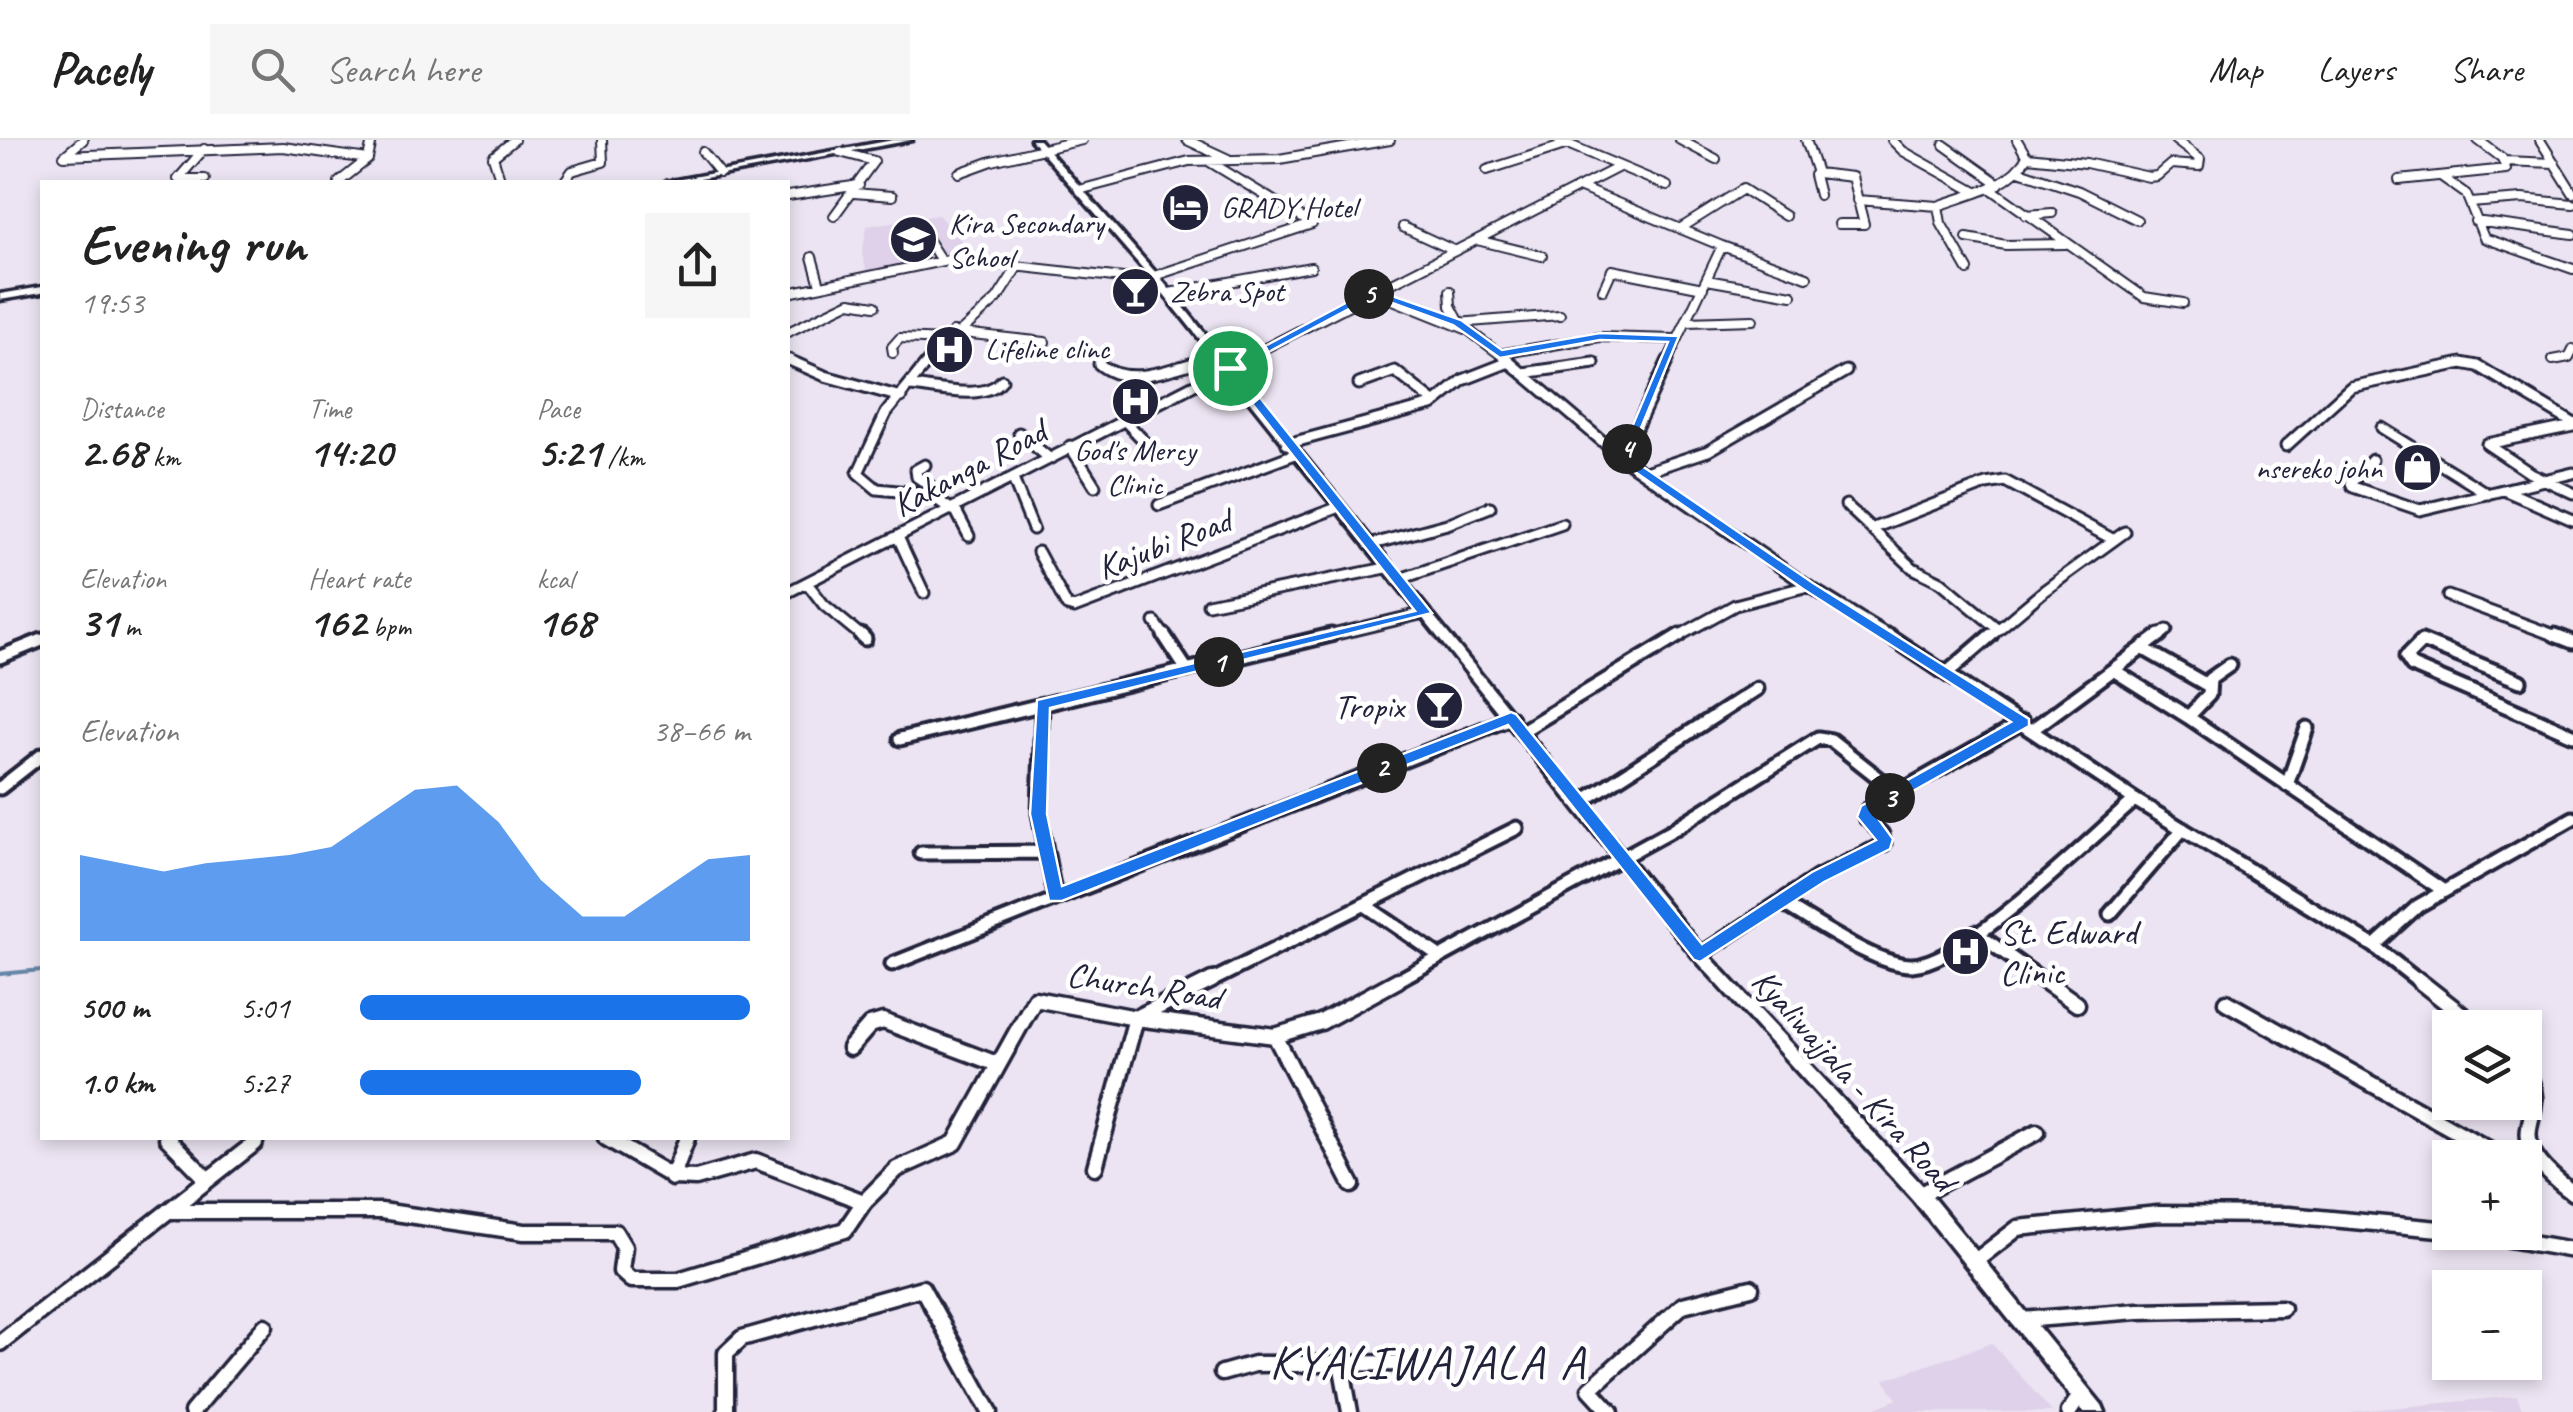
<!DOCTYPE html>
<meta charset="utf-8">
<style>
body{margin:0;font-family:Caveat,sans-serif;background:#f6f6f6;color:#222;height:100vh;display:flex;flex-direction:column;font-size:38px;white-space:nowrap}
*{box-sizing:border-box;margin:0}
p{font-size:32px;color:#767676}
.icon{flex:none;width:55px;height:55px;fill:none;stroke:currentColor;stroke-width:2;stroke-linecap:round;stroke-linejoin:round}
.map{position:relative;flex:1;overflow:hidden}
.sheet{position:absolute;left:40px;top:40px;width:750px;height:960px;display:flex;flex-direction:column;background:#fff;border-radius:0px;box-shadow:0 5px 15px #0003}
.sheet>*{flex:none}
.buttons{position:absolute;left:2432px;top:870px;display:grid;gap:20px}
.buttons a{display:grid;place-items:center;width:110px;height:110px;border-radius:0px;background:#fff;box-shadow:0 5px 15px #0003;font-size:50px}
.pin{position:absolute;display:grid;place-items:center;width:85px;height:85px;color:#fff;margin:-42px;border:5px solid #fff;border-radius:50%;box-shadow:0 2px 10px #0007}
.km{position:absolute;width:50px;height:50px;margin:-25px;border-radius:50%;background:#222;color:#fff;font-size:28px;line-height:50px;text-align:center}
.round{display:grid;place-items:center;flex:none;width:105px;height:105px;border-radius:0px;background:#f6f6f6}
.summary{display:flex;align-items:center;justify-content:space-between;height:170px;padding:0 40px}
h1{font-size:55px;font-weight:600;line-height:75px}
.figures{display:grid;grid-template-columns:repeat(3,1fr);gap:15px;height:170px;padding:10px 40px}
.figures div{display:grid;align-content:center}
.figures b{font-size:42px;font-weight:600}
.figures small{font-size:28px;font-weight:400}
.figures p{font-size:28px}
.chart{height:280px;padding:20px 40px}
.chart p{display:flex;justify-content:space-between}
.chart svg{width:100%;height:180px;margin-top:10px;fill:#1a73e8;opacity:.7}
ul{padding:0 40px;list-style:none;font-size:32px}
li{display:grid;grid-template-columns:160px 120px 1fr;align-items:center;height:75px}
li i{height:25px;border-radius:12px;background:#1a73e8}
header{display:flex;align-items:center;gap:60px;box-sizing:border-box;height:140px;padding:0 50px;background:#fff;border-bottom:2px solid #e0e0e0}
header strong{font-size:48px}
nav{display:flex;gap:55px;margin-inline-start:auto;font-size:35px}
.search{width:700px;height:90px;background:#f6f6f6;display:flex;align-items:center;gap:25px;box-sizing:border-box;padding:0 35px;border-radius:0px;color:#767676;font-size:38px}
.map>svg:first-child{display:block}
.built{fill:#ded1e9}
.lines{fill:none;stroke-linecap:round;stroke-linejoin:round}
.stream{stroke:#6686a8;stroke-width:4}
.minor-far3-casing{stroke:#22223b;stroke-width:12}
.minor-far2-casing{stroke:#22223b;stroke-width:15}
.minor-far1-casing{stroke:#22223b;stroke-width:19}
.minor-casing{stroke:#22223b;stroke-width:21}
.tertiary-casing{stroke:#22223b;stroke-width:7}
.secondary-casing{stroke:#22223b;stroke-width:7}
.minor-far3{stroke:#fff;stroke-width:8}
.minor-far2{stroke:#fff;stroke-width:9}
.minor-far1{stroke:#fff;stroke-width:11}
.minor{stroke:#fff;stroke-width:14}
.tertiary{fill:#fff;fill-rule:evenodd}
.secondary{fill:#fff;fill-rule:evenodd}
.route{fill:#1a73e8;stroke:#fff;stroke-width:2.5;fill-rule:evenodd}
.labels{text-anchor:middle;dominant-baseline:central;stroke-width:9;stroke-linejoin:round;paint-order:stroke}
.far-poi-label{font-size:30px;fill:#22223b;stroke:#fff;text-anchor:start}
.street-label{font-size:35px;fill:#22223b;stroke:#fff}
.poi-label{font-size:35px;fill:#22223b;stroke:#fff;text-anchor:end}
.near-quarter-label{font-size:48px;letter-spacing:2.5px;fill:#22223b;stroke:#fff}
</style>
<header>
<strong>Pacely</strong>
<div class="search"><svg class="icon" aria-label="search" viewBox="0 0 24 24"><circle cx="10" cy="10" r="6"/><path d="M15 15l6 6"/></svg>Search here</div>
<nav><a>Map</a><a>Layers</a><a>Share</a></nav>
</header>
<div class="map">
<svg width="2573" height="1272" viewBox="0 0 2573 1272">
<rect width="100%" height="100%" fill="#ece4f2"/>
<filter id="ink" filterUnits="userSpaceOnUse"><feTurbulence type="fractalNoise" baseFrequency=".01" numOctaves="2"/><feDisplacementMap in="SourceGraphic" scale="20" xChannelSelector="R" yChannelSelector="G"/><feConvolveMatrix kernelMatrix="1 2 1 2 8 2 1 2 1" color-interpolation-filters="sRGB"/></filter>
<g filter="url(#ink)">
<path class="built" d="M938,75l26,29 -6,11 -91,17 -5,-18 5,-28z
M1992,1203l60,69h-185l30,-13 -13,-19z
M2517,1256l6,16h-175z"/>
<g class="lines">
<path class="stream" d="M0,834l42,-4"/>
<defs>
<path id="minor-far3" d="M83,0l-19,16 219,-9 85,12
M1187,0l41,19
M1558,0l109,46
M1680,0l36,19
M1806,0l11,33 -3,2 5,20
M1892,0l11,11 73,41
M2540,0l33,53
M1944,5l55,39
M204,9l-26,30h27
M703,12l17,21
M2027,17l59,6 63,14 8,-1 14,-12 28,2 1,-7 -25,-19
M2505,21l50,2
M1487,30l81,-26
M2019,31l60,20 58,29
M959,33l33,-12 90,-21
M1817,33l35,4 12,47h-25
M2442,37l24,17 18,44 89,31
M2399,40l107,-11 -4,-11 -24,-18
M339,42l29,-23 4,-19
M501,42l-8,-25 21,-17
M564,42l8,-11 31,-9 -1,-22
M1581,48l141,58 -55,116
M1990,48l154,109 39,6
M1079,50l110,-29 90,-2 111,-19
M854,53l38,3
M788,56l71,-11
M1857,60l81,6
M2470,63l52,-4 51,5
M2026,75l26,-2
M834,76l40,-55 -34,-9
M2475,81l98,13
M1403,87l52,24
M1681,88l62,-39 42,27
M924,94l16,25
M1967,98l39,7 59,-1
M1477,100l65,16
M1722,106l85,31
M812,117l8,28
M1968,130l-27,-47 -3,-17c32,-12 71,-18 89,-49l-10,-17
M1154,136l158,-52 -102,-62
M1707,140l85,15
M1603,150l9,-20 91,18
M1450,151l1,15 8,15
M1373,152l95,38 42,32
M788,153l164,-34 207,23
M1169,153l142,-26
M1687,182l66,-2
M1457,183l103,-8
M788,192l62,-30 25,4
M953,192l92,10
M893,213l-1,-6 8,-9 45,2
M1500,214l100,-17 75,2
M788,219l7,3
M2553,220l16,-3 4,-8
M927,222l70,-63 21,-33
M1195,222l25,-6
M1238,222l381,-195"/>
<path id="minor-far2" d="M789,220l36,16 76,21
M929,220l-43,53 -28,60 19,16 52,5
M1507,220l115,98 186,128 85,52
M1099,224c30,25 72,4 106,-4
M1523,233l71,-10
M1359,244l36,-13 39,31
M910,246c26,2 75,16 92,-6
M1122,278l27,28
M2382,288l106,66
M1019,293l30,25
M1287,304l145,-39 31,-25 46,-18
M2487,304l43,29 43,20
M2487,304l86,-18
M1070,306l25,40
M2286,306l65,-59 111,-24 16,3 95,57
M1622,318l46,-98
M2372,320l-21,23 2,4 67,23 153,-37
M925,325l-9,5 1,7 12,8v9l23,16
M1645,332l63,-21 138,-80
M1013,339l20,50
M2504,350l69,30
M1159,365l136,-51
M1846,365l67,63 28,14 57,47
M955,369l14,27
M1871,389l115,-45 19,-3 109,59
M898,397l26,56
M1369,405l78,-21 43,-17
M1038,412l29,54 7,2 265,-101
M1397,440l165,-56
M807,443l17,22 40,33
M788,452l455,-232
M2448,456l114,42
M1208,464l178,-36
M1155,482l11,16
M1320,498l104,-25
M1675,498l60,-33 73,-19
M1988,498l57,-48 80,-58
M2157,498l10,-8"/>
<path id="minor-far1" d="M861,495l4,4
M1164,495l23,35
M1888,495l247,165 239,146 47,37
M2555,495l18,7
M2144,509l63,36
M0,517l42,-17
M2230,525l-20,14 -1,16 -21,22 256,174
M2115,531l73,46
M1948,532l43,-37
M2520,541l-98,-40 -16,16 6,9 161,69
M1042,564l-3,110 16,82
M2033,589l127,-94
M1522,591l158,-96
M900,599l431,-104
M2287,645l20,-57
M0,648l42,-33
M1580,663l177,-114
M921,713l124,-1
M1780,762c33,18 96,64 132,63 55,-3 178,-127 223,-165
M1365,765l73,50
M2110,774l73,-85
M1975,792l72,51
M2374,806l44,-40 155,-88
M1700,815l118,-78 66,-33 -2,-10 -17,-17 2,-7 156,-88
M892,824l619,-246
M1207,843l310,-155
M1393,843l281,-154 144,-91 13,2 68,54"/>
<path id="minor" d="M2043,840l34,24
M2418,840l61,48
M2226,862l278,156
M1275,896l77,149
M850,908l20,-23 13,-4 114,43
M2525,930c32,52 -37,60 48,123
M167,998l41,42
M606,998l67,39 23,1 60,-17 108,41
M1095,1027l41,-149 76,-38
M672,1038l15,-40
M1920,1055l117,-63
M168,1071h213l143,21h91l9,15 -3,24 10,9h47l167,-50 19,-28 33,-33 58,-26 80,-144 101,19 139,18 46,-14 77,-42
M2469,1092l104,18
M1974,1122l44,-34 140,-14 130,1 162,15
M2021,1180l117,-9 144,-3
M0,1203l255,-200
M1341,1223l9,49
M1222,1233l32,-9 168,-1
M192,1272l73,-86
M726,1272v-59l16,-15 180,-50 68,124
M1611,1272l-21,-23 93,-84 68,-17
M2069,1272l12,-18"/>
<path id="tertiary" d="M1031,0h8l118,134 548,677 221,238 176,216 3,7h-22l-169,-211 -219,-242 -544,-681z"/>
<path id="secondary" d="M893,0h19l-229,42h-18z
M42,147v6l-42,7v-6z"/>
</defs>
<use href="#minor-far3" class="minor-far3-casing"/>
<use href="#minor-far2" class="minor-far2-casing"/>
<use href="#minor-far1" class="minor-far1-casing"/>
<use href="#minor" class="minor-casing"/>
<use href="#tertiary" class="tertiary-casing"/>
<use href="#secondary" class="secondary-casing"/>
<use href="#minor-far3" class="minor-far3"/>
<use href="#minor-far2" class="minor-far2"/>
<use href="#minor-far1" class="minor-far1"/>
<use href="#minor" class="minor"/>
<use href="#tertiary" class="tertiary"/>
<use href="#secondary" class="secondary"/>
</g>
</g>
<path class="route" d="M1372,149l89,31 41,30 98,-17 79,3 -50,121 184,126 216,136v7l-155,87 19,26 -3,10 -66,33 -124,80 -6,-2 -186,-235 -446,176h-13l-19,-87 7,-114 378,-89 -191,-243zM1373,156l80,29 47,33 100,-18 68,2 -50,118 185,129 208,133 -150,84 -4,11 19,23 -64,32 -110,72 -186,-230 -5,-2 -449,174 -15,-72 3,-106 382,-95 -195,-244z"/>
<defs>
<symbol id="hotel-disc" viewBox="-11 -11 22 22"><circle r="9.5" fill="#22223b" stroke="#fff"/><path d="M-6-4.5h1.5V1H6V5H4.5V3h-9V5H-6ZM-4 0a1.8 1.8 0 1 1 3.6 0ZM.5 0V-2.5h3Q6-2.5 6 0Z" fill="#fff"/></symbol>
<symbol id="school-disc" viewBox="-11 -11 22 22"><circle r="9.5" fill="#22223b" stroke="#fff"/><path d="M0-5L7-2L0 1L-7-2ZM-4 1L0 2.5L4 1V4Q0 6-4 4Z" fill="#fff"/></symbol>
<symbol id="bar-disc" viewBox="-11 -11 22 22"><circle r="9.5" fill="#22223b" stroke="#fff"/><path d="M-6-5H6L.8 .8V4.5H3.5V6h-7V4.5H-.8V.8Z" fill="#fff"/></symbol>
<symbol id="hospital-disc" viewBox="-11 -11 22 22"><circle r="9.5" fill="#22223b" stroke="#fff"/><path d="M-5-5h3v3.5h4V-5h3V5h-3V1.5h-4V5h-3Z" fill="#fff"/></symbol>
<symbol id="shop-disc" viewBox="-11 -11 22 22"><circle r="9.5" fill="#22223b" stroke="#fff"/><path d="M-5-2.5h2.3a2.7 3.5 0 0 1 5.4 0H5L5.5 6h-11ZM-1.5-2.5h3a1.5 2.3 0 0 0-3 0Z" fill="#fff"/></symbol>
</defs>
<g fill-rule="evenodd">
<use href="#hotel-disc" x="1158" y="40" width="55" height="55"/>
<use href="#school-disc" x="886" y="72" width="55" height="55"/>
<use href="#bar-disc" x="1108" y="124" width="55" height="55"/>
<use href="#hospital-disc" x="922" y="182" width="55" height="55"/>
<use href="#hospital-disc" x="1108" y="234" width="55" height="55"/>
<use href="#shop-disc" x="2390" y="300" width="55" height="55"/>
<use href="#bar-disc" x="1412" y="538" width="55" height="55"/>
<use href="#hospital-disc" x="1938" y="784" width="55" height="55"/>
</g>
<g class="labels">
<g class="far-poi-label">
<text x="1221" y="67">GRADY Hotel</text>
<text x="949" y="83">Kira Secondary<tspan x="949" dy="34">School</tspan></text>
<text x="1170" y="151">Zebra Spot</text>
<text x="985" y="209">Lifeline clinc</text>
<text x="1135" y="310" text-anchor="middle">God's Mercy<tspan x="1135" dy="34">Clinic</tspan></text>
<text x="2382" y="328" text-anchor="end">nsereko john</text>
</g>
<g class="street-label">
<text transform="translate(969 328) rotate(-28)">Kakanga Road</text>
<text transform="translate(1164 404) rotate(-21)">Kajubi Road</text>
<text transform="translate(1144 846) rotate(9)">Church Road</text>
<text transform="translate(1854 940) rotate(48)">Kyaliwajjala - Kira Road</text>
</g>
<g class="poi-label">
<text x="1404" y="566">Tropix</text>
<text x="2000" y="792" text-anchor="start">St. Edward<tspan x="2000" dy="40">Clinic</tspan></text>
</g>
<g class="near-quarter-label">
<text x="1428" y="1222">KYALIWAJALA A</text>
</g>
</g>
</svg>
<div class="buttons">
<a><svg class="icon" aria-label="layers" viewBox="0 0 24 24"><path d="M12 4l9 5-9 5-9-5zM3 14l9 5 9-5"/></svg></a>
<a>+</a>
<a>−</a>
</div>
<div class="pin" style="left:1230px;top:228px;background:#1e9e55"><svg class="icon" aria-label="arrive" viewBox="0 0 24 24"><path d="M6 21V4h12l-3 4 3 4H6"/></svg></div>
<b class="km" style="left:1219px;top:522px">1</b>
<b class="km" style="left:1382px;top:628px">2</b>
<b class="km" style="left:1890px;top:658px">3</b>
<b class="km" style="left:1627px;top:309px">4</b>
<b class="km" style="left:1369px;top:154px">5</b>
<section class="sheet">
<div class="summary"><div><h1>Evening run</h1><p>19:53</p></div><a class="round"><svg class="icon" aria-label="share" viewBox="0 0 24 24"><path d="M12 15V3M7 8l5-5 5 5M5 13v7h14v-7"/></svg></a></div>
<div class="figures">
<div><p>Distance</p><b>2.68<small> km</small></b></div>
<div><p>Time</p><b>14:20</b></div>
<div><p>Pace</p><b>5:21<small> /km</small></b></div>
</div>
<div class="figures">
<div><p>Elevation</p><b>31<small> m</small></b></div>
<div><p>Heart rate</p><b>162<small> bpm</small></b></div>
<div><p>kcal</p><b>168</b></div>
</div>
<div class="chart"><p><span>Elevation</span>38–66 m</p>
<svg viewBox="0 0 160 44" preserveAspectRatio="none"><path d="M0 44V23L10 25L20 27L30 25L40 24L50 23L60 21L70 14L80 7L90 6L100 15L110 29L120 38L130 38L140 31L150 24L160 23V44z"/></svg>
</div>
<ul>
<li><b>500 m</b>5:01<i style="width:100%"></i></li>
<li><b>1.0 km</b>5:27<i style="width:72%"></i></li>
</ul>
</section>
</div>
